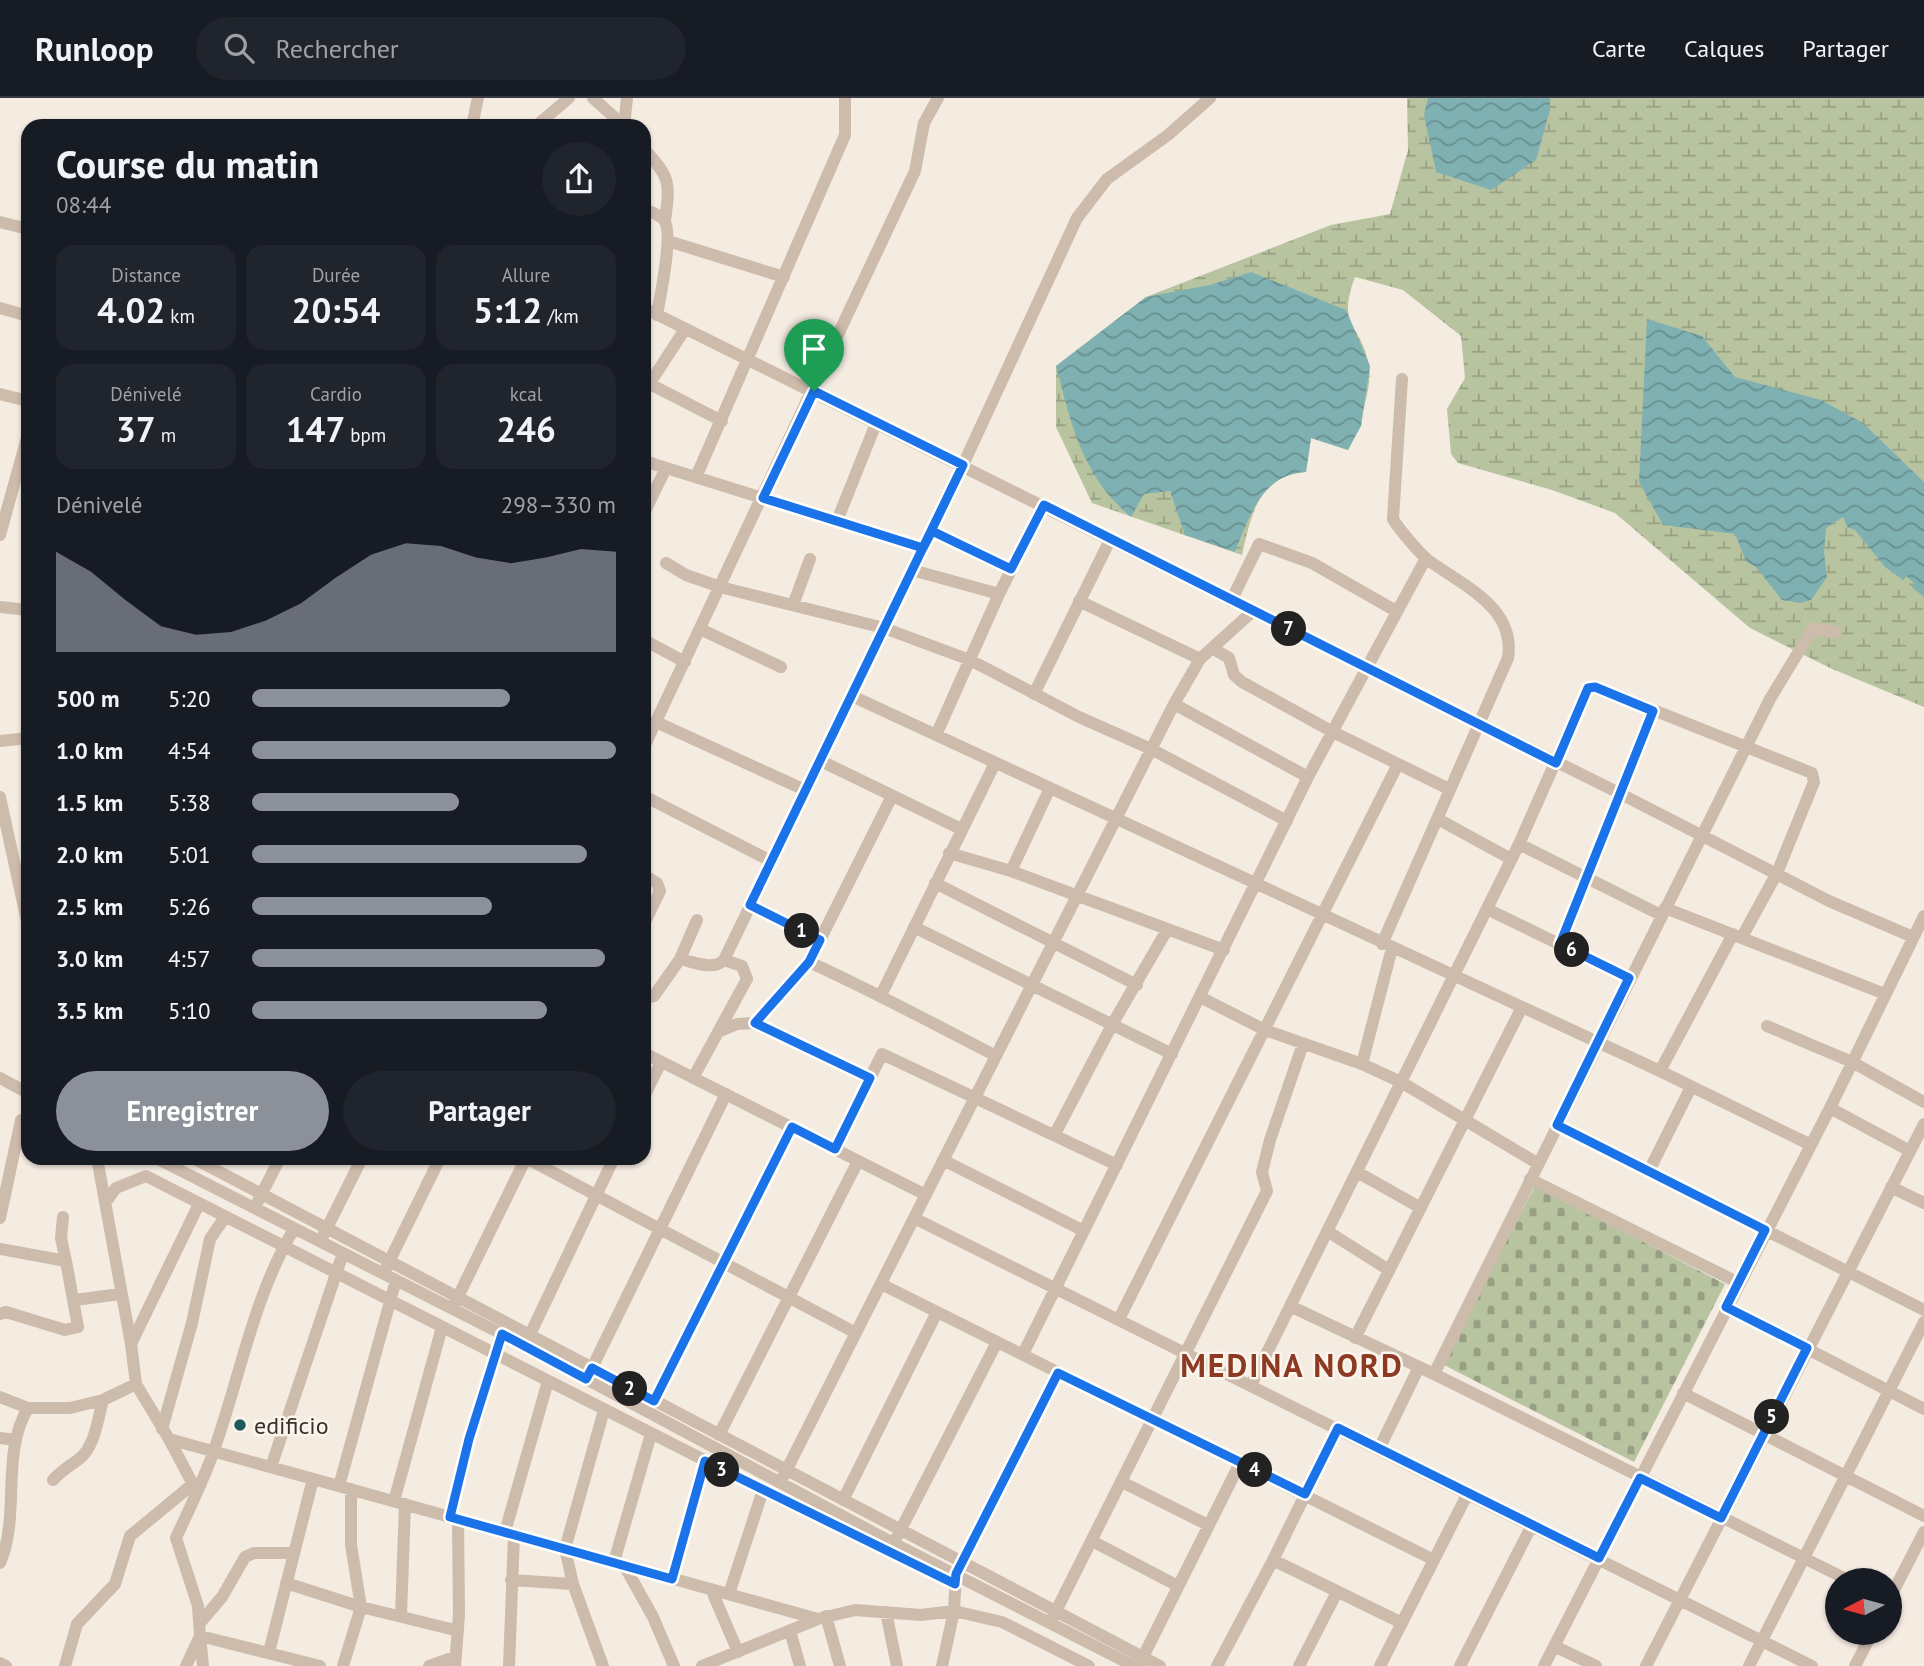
<!DOCTYPE html>
<html lang="fr">
<meta charset="utf-8">
<style>
body{margin:0;font-family:"PT Sans",sans-serif;background:#20242c;color:#f1f3f6;height:100vh;display:flex;flex-direction:column;font-size:26px;white-space:nowrap}
*{box-sizing:border-box;margin:0}
p{font-size:23px;color:#9ea1a6}
.icon{flex:none;width:38px;height:38px;fill:none;stroke:currentColor;stroke-width:2;stroke-linecap:round;stroke-linejoin:round}
.map{position:relative;flex:1;overflow:hidden}
.sheet{position:absolute;left:21px;top:21px;width:630px;height:1046px;display:flex;flex-direction:column;background:#171b24;border-radius:21px;box-shadow:0 2px 5px #0004}
.sheet>*{flex:none}
.needle{width:46px;rotate:264deg}
.fabs{position:absolute;left:1825px;top:1470px;display:grid;gap:14px}
.fabs a{display:grid;place-items:center;width:77px;height:77px;border-radius:50%;background:#171b24;box-shadow:0 2px 5px #0004;font-size:35px}
.pin{position:absolute;display:grid;place-items:center;width:60px;height:60px;color:#fff;margin:-72px -30px;border-radius:50% 50% 50% 0;rotate:-45deg;box-shadow:0 0 7px #0007}
.pin .icon{rotate:45deg}
.km{position:absolute;width:35px;height:35px;margin:-18px;border-radius:50%;background:#222;color:#fff;font-size:19px;line-height:35px;text-align:center}
.round{display:grid;place-items:center;flex:none;width:74px;height:74px;border-radius:37px;background:#20242c}
.head{display:flex;align-items:center;justify-content:space-between;height:119px;padding:0 35px}
h1{font-size:38px;font-weight:800;line-height:52px}
.figures{display:grid;grid-template-columns:repeat(3,1fr);gap:10px;height:119px;padding:7px 35px}
.figures div{display:grid;align-content:center;border-radius:18px;background:#20242c;text-align:center}
.figures b{font-size:35px;font-weight:800}
.figures small{font-size:19px;font-weight:400}
.figures p{font-size:19px}
.chart{height:196px;padding:14px 35px}
.chart p{display:flex;justify-content:space-between}
.chart svg{width:100%;height:126px;margin-top:7px;fill:#8c9099;opacity:.7}
.primary-button{display:flex;gap:14px;margin-top:auto;padding:14px 35px}
.primary-button a{flex:1;height:80px;border-radius:42px;background:#8c9099;color:#fff;font-size:28px;font-weight:800;line-height:80px;text-align:center}
.primary-button a+a{background:#20242c;color:#f1f3f6}
ul{padding:0 35px;list-style:none;font-size:23px}
li{display:grid;grid-template-columns:112px 84px 1fr;align-items:center;height:52px}
li i{height:18px;border-radius:9px;background:#8c9099}
header{display:flex;align-items:center;gap:42px;box-sizing:border-box;height:98px;padding:0 35px;background:#171b24;border-bottom:2px solid #363941}
header strong{font-size:33px}
nav{display:flex;gap:38px;margin-inline-start:auto;font-size:24px}
.search{width:490px;height:63px;background:#20242c;display:flex;align-items:center;gap:18px;box-sizing:border-box;padding:0 24px;border-radius:38px;color:#9ea1a6;font-size:26px}
.map>svg:first-child{display:block}
.wetland{fill:url(#wetland-marsh)}
.cemetery{fill:url(#cemetery-stones)}
.water{fill:url(#water-waves)}
.lines{fill:none;stroke-linecap:round;stroke-linejoin:round}
.minor{stroke:#cdbbac;stroke-width:12}
.route-casing{stroke:#fff;stroke-width:14}
.route{stroke:#1a73e8;stroke-width:9}
.poi-dot{fill:#1f5a5e;stroke:#fbf5ee;stroke-width:2.5}
.labels{text-anchor:middle;dominant-baseline:central;stroke-width:5;stroke-linejoin:round;paint-order:stroke}
.poi-label{font-size:24px;fill:#3b302b;stroke:#fbf5ee;text-anchor:start}
.district-label{font-size:32px;font-weight:bold;letter-spacing:2px;fill:#8c3b22;stroke:#fbf5ee}
</style>
<header>
<strong>Runloop</strong>
<div class="search"><svg class="icon" aria-label="search" viewBox="0 0 24 24"><circle cx="10" cy="10" r="6"/><path d="M15 15l6 6"/></svg>Rechercher</div>
<nav><a>Carte</a><a>Calques</a><a>Partager</a></nav>
</header>
<div class="map">
<svg width="1924" height="1568" viewBox="0 0 1924 1568">
<defs>
<pattern id="wetland-marsh" width="20" height="14" patternUnits="userSpaceOnUse" patternTransform="scale(1.75)"><rect width="20" height="14" fill="#b8c4a0"/><path d="M1 5h8M5 5V1M11 12h8M15 12V8" fill="none" stroke="#97a083"/></pattern>
<pattern id="cemetery-stones" width="16" height="16" patternUnits="userSpaceOnUse" patternTransform="scale(1.75)"><rect width="16" height="16" fill="#b8c4a0"/><path d="M2 7V4a2 2 0 0 1 4 0v3zM10 15v-3a2 2 0 0 1 4 0v3z" fill="#97a083"/></pattern>
<pattern id="water-waves" width="16" height="10" patternUnits="userSpaceOnUse" patternTransform="scale(1.75)"><rect width="16" height="10" fill="#7fb0b2"/><path d="M0 5q4-4 8 0t8 0" fill="none" stroke="#699091"/></pattern>
</defs>
<rect width="100%" height="100%" fill="#f4ebe1"/>
<path class="wetland" d="M1407,0h517v609l-94,-39 -80,-40 -135,-115 -63,-23 -94,-27 -7,-9 -4,-45 18,-31 -4,-42 -58,-46 -48,-13c-19,50 6,46 14,88 4,21 -11,66 -21,85l-37,-12 -5,34c-48,3 -55,44 -64,83l-150,-52 -36,-76v-61l90,-69 185,-72 59,-11 18,-64z"/>
<path class="cemetery" d="M1535,1088l190,98 -91,178 -192,-98z"/>
<path class="water" d="M1428,0h122v12l-14,50 -45,30 -55,-18 -12,-57z
M1251,174l95,38 24,56 -9,60 -13,24 -37,-12 -5,34c-44,2 -57,45 -71,80l-50,-17 -15,-44 -26,3 -13,23c-50,-42 -59,-92 -75,-151l90,-69 64,-12z
M1647,221l55,17 33,41 86,23 42,23 61,59v115l-12,-10 2,-4 -8,-7 -3,4 -18,-13 -30,-37 -8,-3 -4,-10 -17,11 -2,24 3,25 -16,23 -11,3 -18,-3 -26,-33 -10,-6 -11,-27 -72,-9 -24,-43z"/>
<g class="lines">
<path class="minor" d="M593,0l31,28
M472,28l6,-28
M536,28l33,-28
M624,28l3,-28
M644,51c27,29 26,34 21,72
M644,111c6,3 15,5 20,11 10,13 -4,77 -7,95
M0,124l28,7
M668,143l116,36
M0,210l28,8
M644,210l975,485 210,108 84,36
M644,283l78,40
M650,285l35,-54
M0,296l28,7
M644,363l279,87
M696,379l149,-342v-37
M644,415l22,-45
M837,423l40,-100
M932,433l79,38
M0,437l28,-101
M666,465l20,12 34,12 164,41 86,32 109,57 72,32 136,72
M912,472l87,24
M1079,503l121,58
M1231,503l28,-57 53,19 84,48
M793,507l17,-46
M0,509l28,3
M700,531l81,38
M644,542l41,22
M1212,550l17,10 5,17 8,7 91,50 116,57
M1034,596l77,-156
M852,598l808,375 151,74
M1174,606l134,73
M656,624l149,68
M937,635l62,-139 45,-89
M0,643l28,-3
M644,649l271,-576 9,-48 14,-25
M819,662l142,69
M644,698l127,65
M0,699l28,129
M1438,721l73,40
M1519,746l142,71
M949,755l62,18 213,79
M1011,773l39,-83
M644,777l13,8 3,8 -16,33
M935,785l202,102
M750,807l70,36
M1665,810l220,86
M1487,811l142,69
M914,829l258,127
M1382,846l126,-286c8,-51 -46,-73 -80,-98 -8,-6 -30,-32 -35,-41l9,-140
M1560,846l93,-233
M680,861l17,-39
M809,864c64,29 125,62 187,94
M881,897l114,-232
M1200,899l65,33 97,34 39,18 136,81
M644,900l10,-2 26,-37c14,3 33,12 44,1l239,-495 114,-247 30,-39 61,-44 42,-37
M755,925l54,-61 83,-166
M1767,928l85,36 72,40
M718,934l19,-8 18,-1 115,55
M644,955l282,142
M1362,966l30,-116
M1660,973l73,-137
M0,980l28,15
M693,980l54,-99 -5,-13 -18,-6
M644,999l17,-35
M1830,1010l80,43
M1557,1027l367,185
M1058,1039l-2,-5 57,-109 54,-93
M835,1051l47,-95 235,111
M97,1060l34,186 5,40
M156,1060l346,176 391,209 241,123
M193,1060l967,508
M526,1060l330,175
M943,1062l141,71
M1649,1073l42,-84
M1357,1074l64,36
M1530,1081l209,104
M1891,1089l33,16
M258,1103l22,-43
M105,1105l11,-15 30,-12 617,314 192,94
M0,1120l21,-98
M914,1120l898,448
M1327,1133l62,39
M323,1138l39,-78
M0,1151l66,12 -5,-23 2,-21
M386,1170l54,-110
M881,1186l553,276
M75,1202l45,-6
M454,1207l72,-147
M1290,1208l144,68 414,206
M1726,1209l198,102
M0,1216l6,-2 59,18 13,-3 -12,-66
M1119,1221l279,-555
M1355,1240l166,-329
M526,1245l88,-185
M131,1246l68,-140
M1023,1256l285,-577 118,-219
M589,1276l137,-280
M1434,1276l336,-675 43,-71 23,4
M1251,1287l268,-541 69,-156 7,-1 217,86 2,9 -37,91 -35,64
M1683,1295l241,123
M0,1299l28,11
M654,1303l138,-274
M162,1331l30,-106 18,-84 15,-22
M719,1337l139,-274
M0,1340l16,2
M169,1341l649,180
M1379,1351l40,-82
M271,1369l72,-214
M783,1379l391,-773 26,-45 53,-48
M53,1382c9,-10 17,-14 26,-21 16,-12 19,-41 24,-59
M1122,1384l86,43
M339,1388l57,-206
M843,1402l94,-188
M394,1403l48,-174
M450,1419l19,-78 33,-105
M505,1434l43,-151
M897,1439l100,-195
M1092,1443l86,45
M1273,1462l129,63
M614,1464l37,-128
M0,1465c21,-49 0,-108 28,-155h42l33,-8 33,-16 33,55 28,53
M624,1467l29,52 21,49
M672,1481l33,-118
M511,1482l62,4
M286,1485l75,24 94,23
M711,1491l27,63
M729,1496l34,-104
M1890,1500l34,-66
M886,1514l11,54
M401,1517l4,-111
M826,1518l14,50
M1052,1521l215,-428 -5,-19 8,-32 33,-96
M199,1526l23,-27 23,-40 9,-4h40
M790,1533l10,35
M1554,1548l42,20
M269,1554l44,-173
M0,1565l6,3
M1140,1565l100,-200
M65,1568l12,-42 38,-40 15,-48 63,-52
M186,1568l14,-30 -2,-30 -22,-68c13,-29 28,-58 38,-88 26,-73 40,-155 80,-221
M203,1568l-3,-30 120,30
M343,1568l18,-59 -10,-62v-56
M429,1568l26,-9
M455,1568l4,-51 -1,-96
M509,1568l5,-131
M603,1568l-30,-82 -8,-35 39,-139
M702,1568l116,-47 37,-9 66,5 33,-4 48,11 87,44
M942,1568l12,-55 2,-37 102,-201
M1217,1568l56,-106 65,-132
M1299,1568l38,-74
M1380,1568l88,-173
M1460,1568l72,-141
M1544,1568l286,-558 94,-192
M1646,1568l278,-542
M1749,1568l175,-344
M1855,1568l17,-33"/>
</g>
<g class="lines">
<defs>
<path id="route" d="M814,293l149,74c-70,147 -143,293 -213,440l70,35 -11,22 -54,61 115,55 -35,71 -43,-22 -138,274 -62,-33 -6,11 -84,-45 -33,105 -19,78 222,62 33,-118 250,123 1,-10 102,-201 247,121 33,-66 261,130 41,-80 81,40 86,-170 -81,-41 39,-77 -208,-105 72,-147 -69,-34 93,-233 -58,-24 -7,1 -32,75 -512,-258 -33,64 -79,-38 -9,17 -160,-50 51,-107"/>
</defs>
<use href="#route" class="route-casing"/>
<use href="#route" class="route"/>
</g>
<circle class="poi-dot" cx="240" cy="1327" r="7"/>
<g class="labels">
<g class="poi-label">
<text x="254" y="1327">edificio</text>
</g>
<g class="district-label">
<text x="1292" y="1267">MEDINA NORD</text>
</g>
</g>
</svg>
<div class="fabs">
<a><svg class="needle" viewBox="-14 -14 28 28"><path d="M0-13l5 13h-10z" fill="#e53935"/><path d="M0 13l5-13h-10z" fill="#9ea1a6"/></svg></a>
</div>
<div class="pin" style="left:814px;top:293px;background:#1e9e55"><svg class="icon" aria-label="arrive" viewBox="0 0 24 24"><path d="M6 21V4h12l-3 4 3 4H6"/></svg></div>
<b class="km" style="left:802px;top:833px">1</b>
<b class="km" style="left:630px;top:1291px">2</b>
<b class="km" style="left:722px;top:1372px">3</b>
<b class="km" style="left:1255px;top:1372px">4</b>
<b class="km" style="left:1772px;top:1319px">5</b>
<b class="km" style="left:1572px;top:852px">6</b>
<b class="km" style="left:1289px;top:531px">7</b>
<section class="sheet">
<div class="head"><div><h1>Course du matin</h1><p>08:44</p></div><a class="round"><svg class="icon" aria-label="share" viewBox="0 0 24 24"><path d="M12 15V3M7 8l5-5 5 5M5 13v7h14v-7"/></svg></a></div>
<div class="figures">
<div><p>Distance</p><b>4.02<small> km</small></b></div>
<div><p>Durée</p><b>20:54</b></div>
<div><p>Allure</p><b>5:12<small> /km</small></b></div>
</div>
<div class="figures">
<div><p>Dénivelé</p><b>37<small> m</small></b></div>
<div><p>Cardio</p><b>147<small> bpm</small></b></div>
<div><p>kcal</p><b>246</b></div>
</div>
<div class="chart"><p><span>Dénivelé</span>298–330 m</p>
<svg viewBox="0 0 160 44" preserveAspectRatio="none"><path d="M0 44V9L10 16L20 26L30 35L40 38L50 37L60 33L70 27L80 18L90 10L100 6L110 7L120 11L130 13L140 11L150 8L160 9V44z"/></svg>
</div>
<ul>
<li><b>500 m</b>5:20<i style="width:71%"></i></li>
<li><b>1.0 km</b>4:54<i style="width:100%"></i></li>
<li><b>1.5 km</b>5:38<i style="width:57%"></i></li>
<li><b>2.0 km</b>5:01<i style="width:92%"></i></li>
<li><b>2.5 km</b>5:26<i style="width:66%"></i></li>
<li><b>3.0 km</b>4:57<i style="width:97%"></i></li>
<li><b>3.5 km</b>5:10<i style="width:81%"></i></li>
</ul>
<div class="primary-button"><a>Enregistrer</a><a>Partager</a></div>
</section>
</div>
